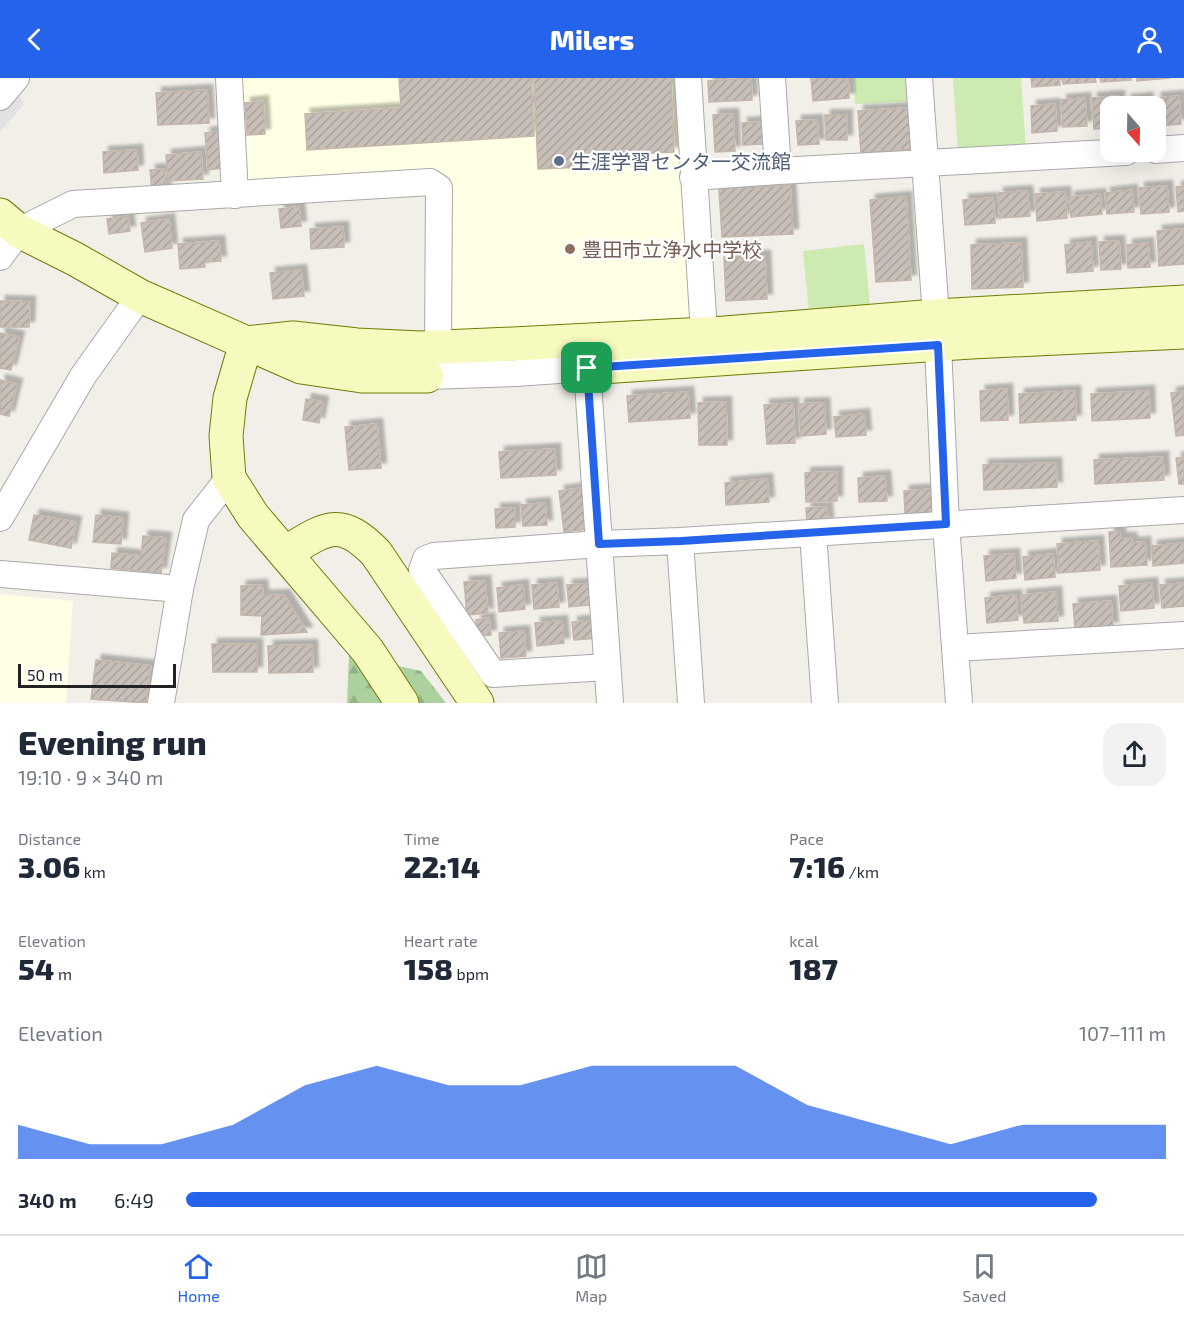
<!DOCTYPE html>
<meta charset="utf-8">
<style>
body{margin:0;font-family:"Exo 2","Noto Sans JP",sans-serif;background:#f2f2f3;color:#1f2937;height:100vh;display:flex;flex-direction:column;font-size:22px;white-space:nowrap}
*{box-sizing:border-box;margin:0}
p{font-size:20px;color:#747a83}
.icon{flex:none;width:33px;height:33px;fill:none;stroke:currentColor;stroke-width:2;stroke-linecap:round;stroke-linejoin:round}
.map{position:relative;height:625px;overflow:hidden}
.panel{display:flex;flex-direction:column;background:#fff;flex:1}
.panel>*{flex:none}
.needle{width:39px;rotate:160deg}
.buttons{position:absolute;left:1100px;top:18px;display:grid;gap:12px}
.buttons a{display:grid;place-items:center;width:66px;height:66px;border-radius:12px;background:#fff;box-shadow:0 6px 24px #0002;font-size:30px}
.scale{position:absolute;left:18px;bottom:15px;width:158px;box-sizing:border-box;padding-left:6px;border:3px solid #222;border-top:0;font-size:16px;line-height:21px;white-space:nowrap;color:#222;-webkit-text-stroke:4px #fff;paint-order:stroke}
.pin{position:absolute;display:grid;place-items:center;width:51px;height:51px;color:#fff;margin:-26px;border-radius:12px;box-shadow:0 3px 9px #0006}
.round{display:grid;place-items:center;flex:none;width:63px;height:63px;border-radius:18px;background:#f2f2f3}
.summary{display:flex;align-items:center;justify-content:space-between;height:102px;padding:0 18px}
h1{font-size:33px;font-weight:800;line-height:45px}
.stats{display:grid;grid-template-columns:repeat(3,1fr);gap:9px;height:102px;padding:6px 18px}
.stats div{display:grid;align-content:center}
.stats b{font-size:30px;font-weight:800}
.stats small{font-size:16px;font-weight:400}
.stats p{font-size:16px}
.chart{height:168px;padding:12px 18px}
.chart p{display:flex;justify-content:space-between}
.chart svg{width:100%;height:108px;margin-top:6px;fill:#2563eb;opacity:.7}
ul{padding:0 18px;list-style:none;font-size:20px}
li{display:grid;grid-template-columns:96px 72px 1fr;align-items:center;height:45px}
li i{height:15px;border-radius:8px;background:#2563eb}
header{display:flex;justify-content:space-between;align-items:center;height:78px;padding:0 18px;background:#2563eb;color:#fff;font-size:27px;font-weight:800}
.dock{display:flex;justify-content:space-around;align-items:center;height:84px;border-top:2px solid #e0e1e3;background:#fff;font-size:16px;color:#747a83}
.dock a{display:grid;justify-items:center;gap:3px}
.dock .on{color:#2563eb}
.map>svg:first-child{display:block}
.education{fill:#ffffe5}
.grass{fill:#cdebb0}
.forest{fill:url(#forest-firs)}
.parking{fill:#e2e2e2}
.building{fill:url(#building-hatch);stroke:#c4b6ab;stroke-width:1.5;filter:url(#shadow)}
.lines{fill:none;stroke-linecap:round;stroke-linejoin:round}
.street-casing{stroke:#a9a9a9;stroke-width:28}
.secondary-casing{stroke:#707d05;stroke-width:35}
.street{stroke:#fff;stroke-width:26}
.secondary{stroke:#f7fabf;stroke-width:33}
.route-casing{stroke:#fff;stroke-width:12}
.route{stroke:#2563eb;stroke-width:8}
.service-dot{fill:#5c6f8a;stroke:#fff;stroke-width:2}
.education-dot{fill:#8d6e63;stroke:#fff;stroke-width:2}
.labels{text-anchor:middle;dominant-baseline:central;stroke-width:4.5;stroke-linejoin:round;paint-order:stroke}
.service-label{font-size:20px;fill:#4e5e75;stroke:#fff;text-anchor:start}
.education-label{font-size:20px;fill:#785e54;stroke:#fff;text-anchor:start}
</style>
<header><svg class="icon" aria-label="back" viewBox="0 0 24 24"><path d="M15 5l-7 7 7 7"/></svg>Milers<svg class="icon" aria-label="person" viewBox="0 0 24 24"><circle cx="12" cy="8" r="4"/><path d="M4 21q1-7 8-7t8 7"/></svg></header>
<div class="map">
<svg width="1184" height="625" viewBox="0 0 1184 625">
<defs>
<pattern id="forest-firs" width="22" height="20" patternUnits="userSpaceOnUse" patternTransform="scale(1.5)"><rect width="22" height="20" fill="#add19e"/><path d="M5 1l3.5 6h-7zM16 11l3.5 6h-7z" fill="#95b388"/></pattern>
<pattern id="building-hatch" width="6" height="6" patternUnits="userSpaceOnUse" patternTransform="scale(1.5)"><rect width="6" height="6" fill="#c7bfb8"/><path d="M-1 1l2-2M0 6l6-6M5 7l2-2" fill="none" stroke="#aba49e"/></pattern>
<filter id="shadow"><feDropShadow dx="5.5" dy="-5.5" stdDeviation="1.5" flood-color="#0004"/></filter>
</defs>
<rect width="100%" height="100%" fill="#f2efe9"/>
<path class="education" d="M237,0h444l14,233 -11,13 -226,13 -9,-14 -2,-137 -192,1 -14,-11z
M0,516l73,7 -7,102h-66z"/>
<path class="grass" d="M853,0h57l1,23 -56,3z
M953,0h68l5,71 -68,5z
M864,166l6,61 -61,7 -6,-61z"/>
<path class="forest" d="M349,577l72,16 25,32h-99z"/>
<path class="parking" d="M0,0h8l16,26 -24,28z"/>
<path class="building" d="M399,0h132l3,58 -227,14 -2,-36 96,-6z
M534,0h137l3,74 -87,4v11l-49,2z
M751,0l1,22 -43,2 -1,-21z
M811,0h37l1,20 -36,3z
M1031,0h28l1,7 -28,2z
M1062,0h33l1,4 -33,2z
M1100,0h31v2l-30,2z
M1137,0h33l-33,3z
M207,12l2,33 -51,2 -2,-32z
M1119,18v10h-9v22l-16,1 -2,-31z
M1179,18l2,28 -23,2 -2,-28z
M1085,20l2,28 -24,1 -2,-27z
M1147,20l1,8h-22v-6z
M263,23l2,33 -18,1 -2,-32z
M1055,26l2,27 -25,2 -1,-27z
M908,30l3,41 -50,4 -3,-42z
M733,36l2,37 -20,1 -2,-37z
M825,37h22v25h-21z
M817,42l2,24 -21,1 -2,-24z
M762,44l1,22 -20,1 -1,-22z
M221,53l2,37 -15,2 -3,-37z
M137,72l1,20 -34,3 -1,-21z
M201,74l2,27 -35,2 -2,-26z
M164,91l2,21 -14,1 -2,-21z
M790,107l3,49 -71,3 -3,-48z
M1167,108l2,26 -28,2 -2,-26z
M1184,108v25l-6,1 -2,-25z
M1132,112l2,22 -27,2 -2,-21z
M1027,113l3,25 -30,2 -2,-25z
M1065,114l2,26 -30,3 -2,-27z
M1100,116l2,20 -31,3 -2,-20z
M906,119l5,83 -35,2 -6,-82z
M993,120l2,25 -30,2 -2,-25z
M299,129l2,19 -20,2 -2,-19z
M128,138l2,15 -21,3 -2,-15z
M169,141l3,29 -27,4 -4,-29z
M343,149l1,20 -33,2 -1,-20z
M1183,151l1,35 -25,2 -2,-35z
M219,163l2,20 -17,1 1,5 -25,2 -2,-25z
M1119,163l2,28 -20,1 -2,-28z
M1091,164l2,29 -26,2 -2,-28z
M1021,165l2,44 -51,2 -1,-44z
M1148,165l2,24 -22,1 -1,-23z
M765,178l2,43 -41,2 -2,-44z
M301,192l3,26 -31,3 -3,-26z
M0,223l30,1 -1,25h-29z
M0,255l19,4 -8,33 -11,-2z
M0,302l17,4 -8,32 -9,-2z
M1007,311l1,31 -27,1 -1,-30z
M1075,313l1,29 -56,3 -1,-29z
M1149,313l1,27 -58,3 -1,-27z
M1184,313v44l-8,1 -5,-43z
M688,314l2,26 -61,4 -2,-26z
M306,321l17,3 -4,21 -16,-3z
M726,324l1,43h-28l-1,-42z
M793,325l2,40 -28,1 -3,-39z
M824,325l2,31 -25,2 -2,-32z
M864,336l2,21 -30,2 -2,-20z
M377,346l4,44 -32,2 -4,-43z
M555,371l1,26 -55,3 -2,-26z
M1163,379l1,23 -69,4 -1,-24z
M1184,379v27h-5l-3,-26z
M1056,385l1,24 -73,3 -1,-25z
M837,394v29l-31,1 -1,-29z
M885,398l2,25 -28,1 -1,-24z
M767,401l2,23 -43,3 -1,-22z
M591,409l5,41 -32,4 -5,-41z
M933,411l2,23 -30,3 -1,-24z
M545,425l2,22 -24,1 -2,-21z
M827,429l1,16h-21l-1,-15z
M515,430v19l-19,1 -1,-19z
M34,437l42,7 -5,26 -42,-8z
M96,437l27,3 -2,26 -28,-2z
M1109,454h11v6h11l1,5 13,-1 2,23 -36,2z
M143,458l23,2 -5,35 -50,-5 1,-15 29,3z
M1098,463l2,29 -41,3 -2,-29z
M1184,465v20l-31,3 -1,-20z
M1014,476l2,24 -30,3 -2,-25z
M1053,476l2,23 -30,3 -2,-23z
M485,503l3,32 -21,2 -3,-33z
M557,505l2,24 -25,2 -2,-24z
M595,505l2,21 -28,3 -2,-22z
M1152,505l2,25 -33,3 -2,-25z
M1184,505v23l-22,2 -2,-23z
M262,507l1,11 21,-1 23,37 -46,3 1,-19 -21,-1v-29z
M523,507l2,24 -26,3 -2,-24z
M1056,514l2,29 -34,2 -3,-28z
M1016,517l2,25 -31,3 -2,-25z
M1111,523l2,26 -38,3 -2,-26z
M489,540l2,17 -14,1 -1,-16z
M598,542l1,18 -25,2 -2,-18z
M562,543l2,22 -27,3 -2,-23z
M524,553l2,25 -25,2 -2,-25z
M212,566h45v28h-44z
M312,567l1,27 -44,1 -1,-27z
M96,582l55,6 -5,37 -55,-4z"/>
<g class="lines">
<defs>
<path id="street" d="M229,0l6,117
M688,0l16,255
M772,0l6,93
M919,0l17,238
M0,19l16,-19
M1155,72l29,-2
M693,99l85,-6 348,-19
M0,179l19,-26 54,-27 357,-22 9,6 -1,159
M938,267l8,179 13,179
M427,298l89,-3 71,-5 12,176 81,-3 504,-31
M0,440l83,-142 57,-80
M813,455l12,170
M680,463l11,162
M0,496l180,15
M955,570l229,-13
M607,589l-114,7 -71,-104 4,-11 8,-3 165,-12 11,159
M161,625l19,-114 16,-69 33,-42"/>
<path id="secondary" d="M0,137l19,16 56,28 65,37 161,71 61,9h65
M246,265l47,-5 64,7 63,3 93,-4 212,-11 211,-17 248,-14
M246,265l-16,55 -4,38 3,42 24,38 115,135 34,52
M587,290l384,-26 213,-10
M285,475c40,-24 54,-38 91,0l101,150"/>
</defs>
<use href="#street" class="street-casing"/>
<use href="#secondary" class="secondary-casing"/>
<use href="#street" class="street"/>
<use href="#secondary" class="secondary"/>
</g>
<g class="lines">
<defs>
<path id="route" d="M938,267l8,179 -265,17 -82,3 -12,-176z"/>
</defs>
<use href="#route" class="route-casing"/>
<use href="#route" class="route"/>
</g>
<circle class="service-dot" cx="559" cy="83" r="6"/>
<circle class="education-dot" cx="570" cy="171" r="6"/>
<g class="labels">
<g class="service-label">
<text x="571" y="83">生涯学習センタ一交流館</text>
</g>
<g class="education-label">
<text x="582" y="171">豊田市立浄水中学校</text>
</g>
</g>
</svg>
<div class="buttons">
<a><svg class="needle" viewBox="-14 -14 28 28"><path d="M0-13l5 13h-10z" fill="#e53935"/><path d="M0 13l5-13h-10z" fill="#747a83"/></svg></a>
</div>
<div class="scale">50 m</div>
<div class="pin" style="left:587px;top:290px;background:#1e9e55"><svg class="icon" aria-label="arrive" viewBox="0 0 24 24"><path d="M6 21V4h12l-3 4 3 4H6"/></svg></div>
</div>
<section class="panel">
<div class="summary"><div><h1>Evening run</h1><p>19:10 · 9 × 340 m</p></div><a class="round"><svg class="icon" aria-label="share" viewBox="0 0 24 24"><path d="M12 15V3M7 8l5-5 5 5M5 13v7h14v-7"/></svg></a></div>
<div class="stats">
<div><p>Distance</p><b>3.06<small> km</small></b></div>
<div><p>Time</p><b>22:14</b></div>
<div><p>Pace</p><b>7:16<small> /km</small></b></div>
</div>
<div class="stats">
<div><p>Elevation</p><b>54<small> m</small></b></div>
<div><p>Heart rate</p><b>158<small> bpm</small></b></div>
<div><p>kcal</p><b>187</b></div>
</div>
<div class="chart"><p><span>Elevation</span>107–111 m</p>
<svg viewBox="0 0 160 44" preserveAspectRatio="none"><path d="M0 44V30L10 38L20 38L30 30L40 14L50 6L60 14L70 14L80 6L90 6L100 6L110 22L120 30L130 38L140 30L150 30L160 30V44z"/></svg>
</div>
<ul>
<li><b>340 m</b>6:49<i style="width:93%"></i></li>
</ul>
</section>
<nav class="dock">
<a class="on"><svg class="icon" aria-label="home" viewBox="0 0 24 24"><path d="M3 11l9-7 9 7M6 9v11h12V9"/></svg>Home</a>
<a><svg class="icon" aria-label="map" viewBox="0 0 24 24"><path d="M3 6l6-2 6 2 6-2v14l-6 2-6-2-6 2zM9 4v14M15 6v14"/></svg>Map</a>
<a><svg class="icon" aria-label="saved" viewBox="0 0 24 24"><path d="M7 4h10v16l-5-4-5 4z"/></svg>Saved</a>
</nav>
